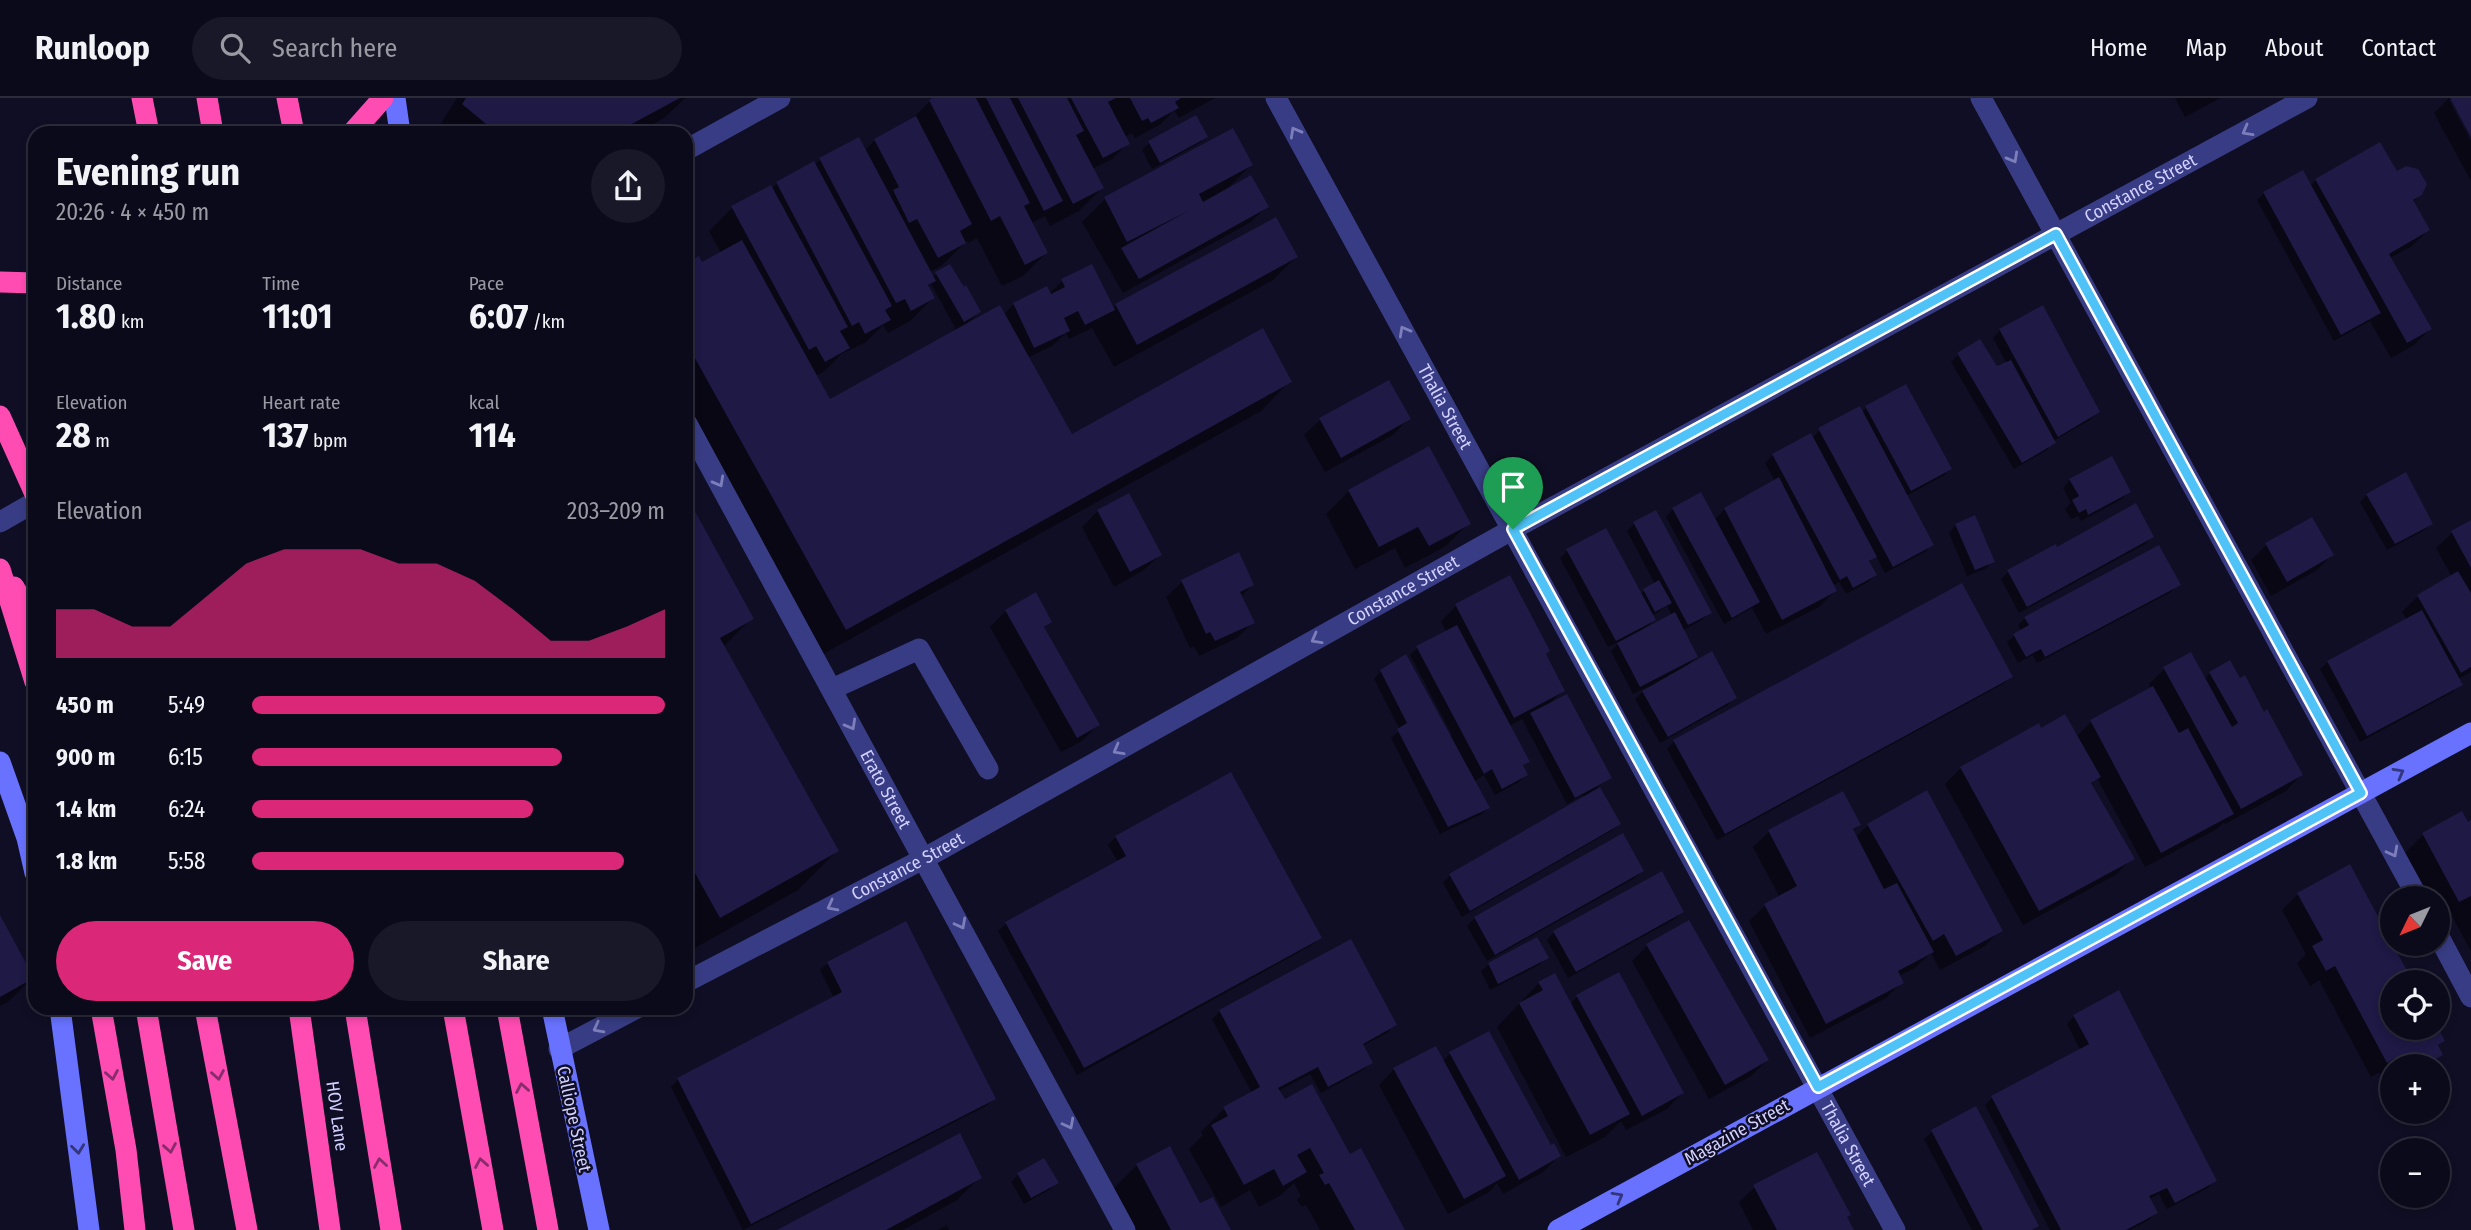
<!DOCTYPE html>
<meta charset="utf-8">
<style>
body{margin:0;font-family:"Fira Sans Condensed",sans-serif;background:#191828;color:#f1f3f6;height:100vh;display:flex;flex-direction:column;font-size:26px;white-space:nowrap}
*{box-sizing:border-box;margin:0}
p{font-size:23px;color:#9a9aa3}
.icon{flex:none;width:38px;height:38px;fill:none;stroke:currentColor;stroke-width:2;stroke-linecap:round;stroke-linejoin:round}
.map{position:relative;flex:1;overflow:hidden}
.sheet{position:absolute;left:28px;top:28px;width:665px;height:889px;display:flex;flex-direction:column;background:#0b0a1b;border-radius:21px;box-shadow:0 4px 10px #0003,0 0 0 2px #2b2b3a}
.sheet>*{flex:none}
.needle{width:46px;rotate:227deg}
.controls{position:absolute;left:2380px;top:788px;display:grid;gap:14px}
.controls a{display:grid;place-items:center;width:70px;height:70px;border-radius:50%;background:#0b0a1b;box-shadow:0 4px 10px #0003,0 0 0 2px #2b2b3a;font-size:35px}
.pin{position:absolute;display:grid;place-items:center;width:60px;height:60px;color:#fff;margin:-72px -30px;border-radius:50% 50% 50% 0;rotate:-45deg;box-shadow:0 0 7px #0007}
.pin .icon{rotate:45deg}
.round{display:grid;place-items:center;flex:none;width:74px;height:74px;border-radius:37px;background:#191828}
.overview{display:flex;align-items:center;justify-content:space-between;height:119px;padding:0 28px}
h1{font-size:38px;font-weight:700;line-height:52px}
.figures{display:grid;grid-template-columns:repeat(3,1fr);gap:10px;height:119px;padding:7px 28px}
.figures div{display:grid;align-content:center}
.figures b{font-size:35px;font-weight:700}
.figures small{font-size:19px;font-weight:400}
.figures p{font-size:19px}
.chart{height:196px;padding:14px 28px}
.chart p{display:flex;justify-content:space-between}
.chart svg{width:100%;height:126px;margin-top:7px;fill:#db2777;opacity:.7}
.primary-button{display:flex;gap:14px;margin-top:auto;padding:14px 28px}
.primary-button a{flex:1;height:80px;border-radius:42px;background:#db2777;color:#fff;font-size:28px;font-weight:700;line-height:80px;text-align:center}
.primary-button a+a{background:#191828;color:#f1f3f6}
ul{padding:0 28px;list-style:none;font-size:23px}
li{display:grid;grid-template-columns:112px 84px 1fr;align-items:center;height:52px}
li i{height:18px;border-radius:9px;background:#db2777}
header{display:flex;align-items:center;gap:42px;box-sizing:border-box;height:98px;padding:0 35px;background:#0b0a1b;border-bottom:2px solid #2b2b3a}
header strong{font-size:33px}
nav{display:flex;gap:38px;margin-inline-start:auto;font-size:24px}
.search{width:490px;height:63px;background:#191828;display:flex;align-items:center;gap:18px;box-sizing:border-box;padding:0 24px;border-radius:38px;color:#9a9aa3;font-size:26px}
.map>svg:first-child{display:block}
.shadow{fill:#0007;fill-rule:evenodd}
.building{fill:#1e1945}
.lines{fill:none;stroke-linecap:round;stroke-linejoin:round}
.lane{stroke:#383c84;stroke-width:21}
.street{stroke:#383c84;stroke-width:21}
.secondary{stroke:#6872ff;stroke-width:21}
.highway{stroke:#ff4cb3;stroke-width:21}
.oneway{stroke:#7d7fbb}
.oneway2{stroke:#33367c}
.oneway3{stroke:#872d6c}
.route-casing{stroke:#fff;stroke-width:14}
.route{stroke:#4fc3f7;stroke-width:9}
.labels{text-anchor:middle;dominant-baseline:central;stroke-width:5;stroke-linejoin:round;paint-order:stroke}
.street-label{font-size:18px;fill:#d2d1ff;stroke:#0f0e24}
</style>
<header>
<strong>Runloop</strong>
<div class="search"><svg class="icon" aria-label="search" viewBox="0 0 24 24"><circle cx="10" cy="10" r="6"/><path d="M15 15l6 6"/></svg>Search here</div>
<nav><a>Home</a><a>Map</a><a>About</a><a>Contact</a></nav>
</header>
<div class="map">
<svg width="2471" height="1132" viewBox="0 0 2471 1132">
<rect width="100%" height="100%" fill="#0f0e24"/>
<path class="shadow" d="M457,0h228l-21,20 -27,15h-202z
M936,0h279l-36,20 -5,-8 -13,14 -26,14 -3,-5 -8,4 4,6 -16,16 -20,10 10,19 -23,23 -29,15 -5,-10 -14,7 15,30 -23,23 -21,10 -25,-48 -9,5 -1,-2 -26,25 -12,6 3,6 5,-4 42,38 -12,12 36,-9 11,-11 35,-10 13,-13 50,28 4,-4 180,-48 -23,23 -159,87 -22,-39 -23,11 -3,-6 -14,13 -25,12 44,79 219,-56 -29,30 -445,247 -130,-234v-159l16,-1 19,-11 -12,-22 23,-23 39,-19 6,-6 37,-19v1l7,-6 43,-8 11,-11 34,-18 21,-21zM931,186l26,47 -127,71 -15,-26 10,-5 16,-17 25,-12 17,-17 5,8 22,-12 23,-23 -6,-11z
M2175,0h45l-35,19z
M2449,0h22v35l-18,-33h-4l22,41v40l-37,-68z
M1233,33l18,34 -26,26 42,15 -16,16 -128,71 -41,-71 23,-23z
M1206,39l-8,7 -46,25 -10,-19 7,-7z
M2396,76l25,20 -9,9 16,27 -16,16 -22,12 40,71 -16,16 -23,13 -21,-37 -36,20 -77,-141 7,-7 45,-6 7,-7z
M2000,232l97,82 -7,8 -37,21 -6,9 -33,19 -63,-107 8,-8 38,14 10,-4 -14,-26z
M1866,310l84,61 -7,7 -37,20 26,48 -7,8 -40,21 -9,-17 -8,7 7,12 -7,7 -22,12 -7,-12 -7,4 3,5 -16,16 -53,27 -14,-26 -28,16 -58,-107 7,-8 41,11 11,-11 50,-28 -10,-18 8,-8 37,-20 2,3 8,-8 42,-18z
M1408,321l-15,16 -68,37 -21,-37 16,-15z
M2070,382l59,11 -7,8 -41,22 -3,-5 -7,3 -6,-10 6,-6 -8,-15z
M1349,393l120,32 -23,23 -41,22 -10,-20 -40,21 -29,-55z
M1129,397l31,60 -16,15 -30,17 -32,-60 16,-16z
M2367,397l64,29 -8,7 -36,19 -27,-48z
M686,401l66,119 -29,29 114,204 -39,39 -112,63z
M1655,414l55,100 -8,8 -20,11 14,26 -9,9 48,31 -7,8 -68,38 -25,-44 14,-13 -16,8 -22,-43 10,-10 -13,6 -48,-89 7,-7 73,43 15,-10 -28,-53 7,-7zM1667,508l5,10 -29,14 11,-10 -2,-4z
M2471,424v150l-13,7 2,5 -7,8 -93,50 -40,-73 8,-7 79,-42 -5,-8 16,-16 34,-19 -16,-29 16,-15z
M1956,427l37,36 -8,8 -18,7 -18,-43z
M2152,439l-7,7 -126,69 -18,-34 7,-7 49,-23z
M2266,447l66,10 -15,15 -46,26 -20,-36z
M1238,457l14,30 -11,12 12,25 -16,16 -38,18 -5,-10 -4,2 -24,-51 16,-15z
M2178,487l-7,7 -134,71 -4,-8 -15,8 -11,-21 14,-11 -3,-6 7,-7z
M1456,508l88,48 19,37 -13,12 59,75 -11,9 21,37 -8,7 -149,86 -19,-34 7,-8 135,-77 -2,-3 -16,9 -45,-85 -13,7 18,36 -5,5 4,8 -7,7 -24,13 -11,-20 -10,7 14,26 -8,7 -40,19 -49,-96 9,-8 -26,-51 7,-8 68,66 3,-2 -42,-80 7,-7 29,-16 -5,-11z
M1006,513l44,11 -7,7 55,96 -16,16 -21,11 -71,-125z
M2164,571l40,11 6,-7 53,41 38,61 -15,16 -61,33 -1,-2 -7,7 -72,38 -48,-89 -7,7 42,73 -15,16 -94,51 -78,-141 16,-16 79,-37 36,6 15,-15 60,-33 -2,-5z
M2011,579l-8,7 -286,156 -50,-91 7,-8z
M1842,695l17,32 -7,7 3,6 13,-13 132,105 -15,16 -45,24 -9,-17 -15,14 -17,9 3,6 -16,16 -76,40 -61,-117 16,-15 15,-8 -27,-51 16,-15z
M2471,724v129l-19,-35 -14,7v-25h-16l-22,-40 23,-23z
M1623,737l19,36 -7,7 -148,83 -20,-35 8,-8z
M1116,739l204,101 -8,7 -235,130 -79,-144 8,-7 112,-62 -10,-17z
M2298,796l94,88v45l51,14 -6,6 4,8 -10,11h-39v23l-3,1 -10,-18 -8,5 -52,-97 -9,6 -13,-23 9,-9 -24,-44z
M1682,814l-7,7 -107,59 -21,-38 7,-8z
M0,821l32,59 -23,23 -9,5z
M1647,848l120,114 -16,16 -42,23 -77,-138z
M1546,859l-7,8 -49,25 -9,-19 8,-7z
M828,865l166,136 -8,7 -243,124 -72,-143 7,-7 156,-82 -14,-28z
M1539,885l31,21 7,-7 105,96 -15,16 -41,21 -5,-9 -16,16 -39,20 -69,-130z
M1220,913l174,14 -7,8 -25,13 9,17 -8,7 -42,23 -11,-19 -32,17 6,11 65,54 54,74h-83l-14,-25 -4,2 -5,-7 4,-4 -7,-13 -13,12 -22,12 -9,-17 -29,17 -32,-58 14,-14 -2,-3 23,-23 28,-16 -40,-74z
M2074,918l141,164 -7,8 -41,21 -8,-15 -10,5 7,14 -7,7 -19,10h-80l-65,-125 7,-7 89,-47 -14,-27z
M1450,956l109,102 -16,16 -40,22 -6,-11 -8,9 -41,22 -69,-129 15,-16 48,-7z
M1975,1011l62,117 -4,4h-61l-48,-91 8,-7z
M1169,1051l30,57 30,24h-93l-22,-42 23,-23z
M1018,1077l38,8 -7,7 -25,14 -13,-22z
M980,1079l-23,23 -54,30h-122z
M1755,1089l91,31 6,12h-99l-14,-28z
M947,1127l2,5h-11z"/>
<path class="building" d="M466,0h214l-65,35h-118l-35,-29z
M932,0h44l54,105 -6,3 24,47 -23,12 -25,-49 -9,5 -62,-121z
M986,0h24l53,103 -19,10z
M1018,0h49l17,33 -8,4 28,53 -31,16z
M1071,0h45l-8,4 22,42 -27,14z
M1130,0h51l-6,4 4,6 -28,15 -3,-5 -6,3z
M2450,0h21v39z
M1196,17l12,22 -48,26 -12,-22z
M916,18l56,108 -12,7 6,12 -28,15 -21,-39 -8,4 -16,-33 6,-3 -25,-48z
M1233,30l20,37 -54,29 4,8 48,-27 18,32 -130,72 -18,-31 67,-37 -61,31 -23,-45z
M859,39l77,144 -8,4 7,13 -24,13 -6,-12 -9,4 -77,-145z
M2380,44l17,29 9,-5 12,3 9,15 -5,11 -9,5 17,30 -41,24 43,75 -25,14 -92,-164z
M814,63l78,145 -7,4 6,10 -26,14 -6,-12 -7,4 -76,-144z
M2303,72l78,143 -40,22 -78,-143z
M771,87l77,142 -8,4 10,17 -25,14 -9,-16 -7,4 -78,-144z
M1276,119l22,40 -161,88 -22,-41z
M742,142l88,159 170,-94 72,129 191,-106 29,54 -446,248 -160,-288v-79l13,-7 3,6z
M950,166l14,23 2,-2 15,27 -17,10 -29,-50z
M1092,166l23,46 -30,15 -7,-14 -14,7 6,13 -36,17 -21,-45 34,-17 4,8 14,-7 -4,-8z
M2043,207l57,107 -42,25 -59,-108z
M1980,241l17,27 14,-6 45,83 -34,20 -65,-110z
M1389,282l22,39 -70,39 -22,-40z
M1906,286l46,85 -41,22 -46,-85z
M1860,308l74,139 -41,22 -75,-139z
M1811,335l66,124 -8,4 8,14 -24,13 -6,-12 -7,4 -68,-126z
M1429,348l42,78 -42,22 -11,-19 -39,20 -31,-57z
M2112,358l19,36 -43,23 -2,-6 -7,4 -7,-13 7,-4 -10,-17z
M2406,374l27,52 -38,20 -29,-50z
M1779,379l58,114 -55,29 -58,-112z
M1701,394l59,110 -28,16 -60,-110z
M1129,395l33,62 -32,17 -33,-62z
M686,397l68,124 -34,19 119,213 -119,67 -34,-61z
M2136,405l18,34 -127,70 -20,-37 49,-26 1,3z
M1656,412l56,103 -24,12 -55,-103z
M1975,417l20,47 -20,8 -20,-46z
M2312,419l22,38 -47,27 -22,-39z
M2471,422v48l-20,-37z
M1606,430l50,92 -40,21 -50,-92z
M2159,447l22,40 -136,72 -4,-8 -15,8 -13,-23 16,-9 -5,-8z
M1239,454l15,33 -14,7 15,31 -40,18 -5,-9 -4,2 -25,-54z
M2458,473l13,22v74l-10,6 -44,-78z
M1510,477l40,76 -4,3 19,37 -51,27 -59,-114z
M1659,482l13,23 -17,9 -12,-23z
M1962,485l51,94 -288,157 -52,-94z
M1036,494l16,30 -8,5 56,98 -23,13 -72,-128z
M2422,512l41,75 -96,51 -40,-75z
M1675,514l23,45 -58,30 -23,-44z
M1457,527l73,137 -7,3 5,10 -26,14 -10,-20 -8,5 -68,-128z
M1712,553l25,47 -69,39 -26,-46z
M2191,554l41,75 6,-4 -29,-51 21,-12 10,18 5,-3 19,37 3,-3 36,66 -62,34 -78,-142z
M1406,556l84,154 -42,19 -51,-98 10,-6 -27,-53z
M2153,588l26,47 9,-5 46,86 -73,39 -71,-133z
M1567,596l45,84 -37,20 -45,-85z
M2065,616l36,63 -10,6 44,76 -96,52 -79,-144 79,-44 2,5z
M1231,674l91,166 -238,130 -79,-146 121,-66 -11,-20z
M1600,689l21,37 -151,87 -21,-37z
M1927,692l76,141 -47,25 -12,-22 -11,7 -66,-117z
M1843,693l18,34 -8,4 31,60 13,-6 37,69 -36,19 6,12 -78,41 -62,-120 33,-18 -29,-56z
M2462,713l6,11 3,-2v76l-12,6 -37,-69z
M1623,735l21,38 -149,84 -21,-38z
M2350,766l63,118h-21v45h46l7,14 -7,4 5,10 -19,11h-25l-4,-8 -8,5 -52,-97 -9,5 -14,-25 11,-6 -26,-47z
M1662,773l22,41 -108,60 -23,-41z
M0,817l34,63 -34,19z
M1689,822l80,140 -44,25 -79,-141z
M906,823l90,178 -245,125 -74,-146 165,-86 -15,-30z
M1537,839l12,21 -51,26 -10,-21z
M1351,841l46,86 -34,19 10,19 -45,24 -10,-20 -40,21 7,11 27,-15 38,70 11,-6 44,82h-50l-26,-47 -4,2 -6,-10 5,-2 -14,-25 -13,7 10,17 -24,14 -9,-17 -30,16 -33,-60 17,-9 -5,-9 37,-20 -41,-77z
M1619,874l65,121 -42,23 -66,-121z
M1555,875l75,141 -40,21 -71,-132 24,-13 -5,-8z
M2119,892l98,191 -42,22 -8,-15 -18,8 9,17 -32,17h-65l-70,-134 98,-52 -16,-29z
M1489,933l62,114 3,-2 7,13 -42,24 -70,-128z
M1436,948l70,130 -42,23 -71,-131z
M1976,1008l63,120 -7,4h-49l-52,-100z
M960,1035l22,45 -96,52h-109z
M1170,1048l30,57 13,-6 18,33h-60l-35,-66z
M1817,1054l34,63 -4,2 7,13h-77l-24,-45z
M1044,1060l15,25 -28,15 -14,-25z"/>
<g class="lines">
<path class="lane" d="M832,591l87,-40 69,120"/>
<g class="street">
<path id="s1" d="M1276,0l619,1132"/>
<path d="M1981,0l437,800"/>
<path d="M686,52l94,-52"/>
<path id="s2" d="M686,324l439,808"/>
<path d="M0,424l35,-20"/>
<path d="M2438,837l33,62"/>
<path id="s3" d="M686,884l239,-124 588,-329 794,-431"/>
<path d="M559,951l78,-41"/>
</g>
<path class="secondary" d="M395,0l5,35
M0,664l27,76 8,35
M60,910l29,222
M552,910l47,222
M1558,1132l913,-497"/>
<path class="highway" d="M142,0l7,35
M207,0l6,35
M287,0l7,35
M352,35l31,-35
M0,184l35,1
M0,318l35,78
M0,471l35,113
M14,489l21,36
M101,910l25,142 9,80
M146,910l38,222
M205,910l42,222
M299,910l31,222
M355,910l36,222
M453,910l40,222
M507,910l41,222"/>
</g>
<defs><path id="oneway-chevron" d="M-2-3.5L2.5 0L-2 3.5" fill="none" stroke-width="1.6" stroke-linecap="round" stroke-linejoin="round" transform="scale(1.75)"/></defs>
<g class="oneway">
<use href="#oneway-chevron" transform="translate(2247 33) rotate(151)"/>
<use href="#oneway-chevron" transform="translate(1295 34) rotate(-119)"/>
<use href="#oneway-chevron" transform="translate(2013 60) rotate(61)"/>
<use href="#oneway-chevron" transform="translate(1404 233) rotate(-119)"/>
<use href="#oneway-chevron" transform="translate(719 384) rotate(61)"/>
<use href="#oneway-chevron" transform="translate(1316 541) rotate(151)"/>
<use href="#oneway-chevron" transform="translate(851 627) rotate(61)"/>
<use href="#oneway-chevron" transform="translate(1118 652) rotate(151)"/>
<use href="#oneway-chevron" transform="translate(2393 754) rotate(62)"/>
<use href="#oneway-chevron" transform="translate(832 808) rotate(152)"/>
<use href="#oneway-chevron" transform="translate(961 826) rotate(62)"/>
<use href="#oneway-chevron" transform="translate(598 930) rotate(152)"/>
<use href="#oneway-chevron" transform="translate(1069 1026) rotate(62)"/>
</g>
<g class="oneway2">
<use href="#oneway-chevron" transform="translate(2399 675) rotate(-29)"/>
<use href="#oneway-chevron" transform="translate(78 1051) rotate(83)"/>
<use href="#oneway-chevron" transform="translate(1618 1099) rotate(-29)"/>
</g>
<g class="oneway3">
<use href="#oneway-chevron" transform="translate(112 977) rotate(80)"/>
<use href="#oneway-chevron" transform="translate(218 977) rotate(80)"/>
<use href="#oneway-chevron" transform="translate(522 990) rotate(-100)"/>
<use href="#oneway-chevron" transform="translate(170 1050) rotate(80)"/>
<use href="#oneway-chevron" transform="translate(380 1065) rotate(-99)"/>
<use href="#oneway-chevron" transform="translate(481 1065) rotate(-100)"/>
</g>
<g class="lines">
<defs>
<path id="route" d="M2056,136l305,559 -543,294 -305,-558z"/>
</defs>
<use href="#route" class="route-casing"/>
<use href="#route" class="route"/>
</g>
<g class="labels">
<g class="street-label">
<text stroke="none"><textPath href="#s3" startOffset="1657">Constance Street</textPath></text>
<text stroke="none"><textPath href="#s1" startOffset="352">Thalia Street</textPath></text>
<text stroke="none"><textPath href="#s3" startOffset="817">Constance Street</textPath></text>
<text stroke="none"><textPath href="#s2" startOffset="418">Erato Street</textPath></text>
<text stroke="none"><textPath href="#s3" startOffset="250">Constance Street</textPath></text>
<text transform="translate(337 1018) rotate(82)">HOV Lane</text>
<text transform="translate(574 1021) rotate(78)">Calliope Street</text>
<text transform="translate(1737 1034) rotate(-29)">Magazine Street</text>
<text stroke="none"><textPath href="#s1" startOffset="1192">Thalia Street</textPath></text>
</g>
</g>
</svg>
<div class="controls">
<a><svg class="needle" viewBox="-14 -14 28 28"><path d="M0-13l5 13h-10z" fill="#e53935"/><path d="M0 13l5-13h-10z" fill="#9a9aa3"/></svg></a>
<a><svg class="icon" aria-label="locate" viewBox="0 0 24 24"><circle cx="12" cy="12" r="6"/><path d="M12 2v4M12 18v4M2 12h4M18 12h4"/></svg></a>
<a>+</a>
<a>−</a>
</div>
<div class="pin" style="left:1513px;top:431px;background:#1e9e55"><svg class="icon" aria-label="arrive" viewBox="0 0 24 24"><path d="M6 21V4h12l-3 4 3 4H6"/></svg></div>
<section class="sheet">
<div class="overview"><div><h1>Evening run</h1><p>20:26 · 4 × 450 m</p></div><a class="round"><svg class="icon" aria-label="share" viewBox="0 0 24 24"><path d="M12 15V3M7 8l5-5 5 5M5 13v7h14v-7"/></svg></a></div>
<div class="figures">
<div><p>Distance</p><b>1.80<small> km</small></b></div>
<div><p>Time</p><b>11:01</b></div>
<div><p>Pace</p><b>6:07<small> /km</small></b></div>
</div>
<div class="figures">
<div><p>Elevation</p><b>28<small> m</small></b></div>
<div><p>Heart rate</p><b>137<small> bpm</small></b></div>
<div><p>kcal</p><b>114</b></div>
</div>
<div class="chart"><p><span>Elevation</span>203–209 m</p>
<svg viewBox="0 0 160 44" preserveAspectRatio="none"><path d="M0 44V27L10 27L20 33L30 33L40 22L50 11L60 6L70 6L80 6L90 11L100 11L110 17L120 27L130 38L140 38L150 33L160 27V44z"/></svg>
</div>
<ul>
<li><b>450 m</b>5:49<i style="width:100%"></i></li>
<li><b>900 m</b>6:15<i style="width:75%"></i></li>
<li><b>1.4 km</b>6:24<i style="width:68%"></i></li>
<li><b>1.8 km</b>5:58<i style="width:90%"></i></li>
</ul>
<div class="primary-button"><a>Save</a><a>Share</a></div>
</section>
</div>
